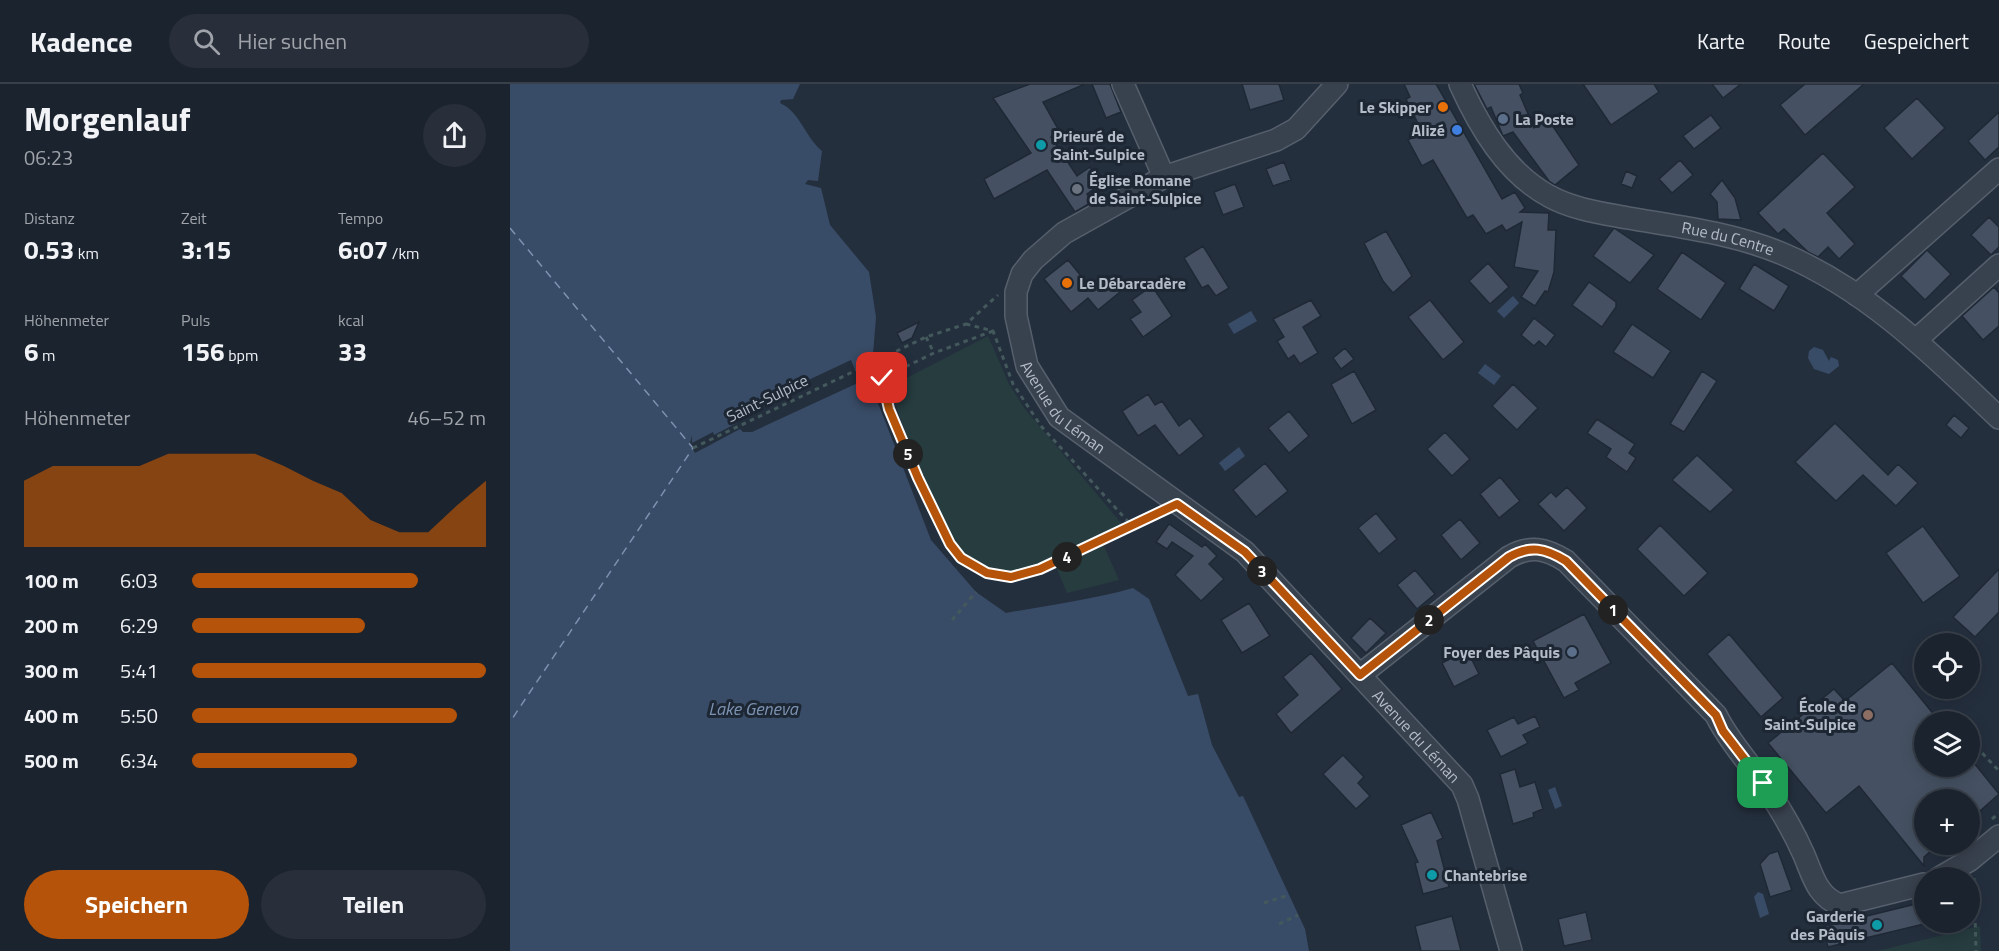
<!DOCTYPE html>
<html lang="de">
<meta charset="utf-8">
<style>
body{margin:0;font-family:"Titillium Web",sans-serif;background:#282f3a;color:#f1f3f6;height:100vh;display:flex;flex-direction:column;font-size:22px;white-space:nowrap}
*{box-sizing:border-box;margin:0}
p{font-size:20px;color:#a0a4aa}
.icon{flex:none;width:33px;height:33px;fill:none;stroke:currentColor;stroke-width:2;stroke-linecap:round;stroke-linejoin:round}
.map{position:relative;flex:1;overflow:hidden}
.sheet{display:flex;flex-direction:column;background:#1b232e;width:510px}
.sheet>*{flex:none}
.controls{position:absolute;left:1404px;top:549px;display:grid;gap:12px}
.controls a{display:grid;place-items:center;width:66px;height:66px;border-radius:50%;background:#1b232e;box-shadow:0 3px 15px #0003,0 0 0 2px #39404a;font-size:30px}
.pin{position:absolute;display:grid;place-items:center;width:51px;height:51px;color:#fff;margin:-26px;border-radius:12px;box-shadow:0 3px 9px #0006}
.km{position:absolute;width:30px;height:30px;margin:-15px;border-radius:50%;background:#222;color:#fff;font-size:16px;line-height:30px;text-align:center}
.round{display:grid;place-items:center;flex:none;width:63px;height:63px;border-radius:32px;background:#282f3a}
.summary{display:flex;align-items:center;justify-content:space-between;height:102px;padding:0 24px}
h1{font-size:33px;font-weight:700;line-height:45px}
.figures{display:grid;grid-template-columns:repeat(3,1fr);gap:9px;height:102px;padding:6px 24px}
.figures div{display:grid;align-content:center}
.figures b{font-size:26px;font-weight:700}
.figures small{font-size:16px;font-weight:400}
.figures p{font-size:16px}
.chart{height:168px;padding:12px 24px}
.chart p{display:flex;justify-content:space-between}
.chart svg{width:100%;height:108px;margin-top:6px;fill:#b45309;opacity:.7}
.cta{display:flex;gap:12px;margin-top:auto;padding:12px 24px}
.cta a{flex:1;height:69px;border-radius:36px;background:#b45309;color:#fff;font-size:24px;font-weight:700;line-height:69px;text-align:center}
.cta a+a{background:#282f3a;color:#f1f3f6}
ul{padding:0 24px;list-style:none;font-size:20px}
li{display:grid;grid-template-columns:96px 72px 1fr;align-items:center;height:45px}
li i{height:15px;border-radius:8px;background:#b45309}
header{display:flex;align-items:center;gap:36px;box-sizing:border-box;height:84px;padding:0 30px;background:#1b232e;border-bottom:2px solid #39404a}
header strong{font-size:28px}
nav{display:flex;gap:33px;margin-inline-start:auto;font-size:21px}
.search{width:420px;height:54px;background:#282f3a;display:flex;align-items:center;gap:15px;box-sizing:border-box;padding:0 21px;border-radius:33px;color:#a0a4aa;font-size:22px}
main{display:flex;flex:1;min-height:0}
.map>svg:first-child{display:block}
.green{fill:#263c3f}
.water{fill:#394c67;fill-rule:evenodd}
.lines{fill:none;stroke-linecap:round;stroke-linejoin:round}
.ferry{stroke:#7c92b1;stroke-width:1.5;stroke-dasharray:8 6;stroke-linecap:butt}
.building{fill:#455162;stroke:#1f2835;stroke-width:1.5}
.minor-casing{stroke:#565f6c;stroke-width:24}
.path{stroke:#44595c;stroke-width:3;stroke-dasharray:4.5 4.5;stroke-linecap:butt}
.minor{stroke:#38414e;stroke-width:21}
.route-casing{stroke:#fff;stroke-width:12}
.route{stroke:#b45309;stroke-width:8}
.food-dot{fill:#e8710a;stroke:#1d2633;stroke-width:2}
.service-dot{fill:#5c6f8a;stroke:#1d2633;stroke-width:2}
.shop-dot{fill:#3f7fe0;stroke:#1d2633;stroke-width:2}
.culture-dot{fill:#0f9aa8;stroke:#1d2633;stroke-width:2}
.worship-dot{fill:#6b7280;stroke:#1d2633;stroke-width:2}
.education-dot{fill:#8d6e63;stroke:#1d2633;stroke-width:2}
.labels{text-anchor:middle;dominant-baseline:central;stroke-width:6;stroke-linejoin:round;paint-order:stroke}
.poi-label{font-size:16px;font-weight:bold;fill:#b4bcc9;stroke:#1d2633;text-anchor:end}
.street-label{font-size:16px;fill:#b4bcc9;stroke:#1d2633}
.water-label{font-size:18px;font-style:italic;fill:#7c92b1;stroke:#1d2633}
</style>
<header>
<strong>Kadence</strong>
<div class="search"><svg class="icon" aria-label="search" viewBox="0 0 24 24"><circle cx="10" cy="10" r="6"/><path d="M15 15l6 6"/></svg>Hier suchen</div>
<nav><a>Karte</a><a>Route</a><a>Gespeichert</a></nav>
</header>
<main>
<section class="sheet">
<div class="summary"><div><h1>Morgenlauf</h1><p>06:23</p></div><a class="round"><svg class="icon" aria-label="share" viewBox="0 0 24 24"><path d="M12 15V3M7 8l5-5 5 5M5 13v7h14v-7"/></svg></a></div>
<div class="figures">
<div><p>Distanz</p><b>0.53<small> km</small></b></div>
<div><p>Zeit</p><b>3:15</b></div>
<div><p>Tempo</p><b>6:07<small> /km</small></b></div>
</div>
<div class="figures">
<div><p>Höhenmeter</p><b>6<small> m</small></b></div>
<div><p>Puls</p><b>156<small> bpm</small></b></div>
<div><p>kcal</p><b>33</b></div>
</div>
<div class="chart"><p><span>Höhenmeter</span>46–52 m</p>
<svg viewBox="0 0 160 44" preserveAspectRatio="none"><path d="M0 44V17L10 11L20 11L30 11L40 11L50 6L60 6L70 6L80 6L90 11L100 17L110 22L120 33L130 38L140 38L150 27L160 17V44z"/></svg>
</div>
<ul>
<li><b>100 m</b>6:03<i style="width:77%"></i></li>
<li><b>200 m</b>6:29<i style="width:59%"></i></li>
<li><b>300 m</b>5:41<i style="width:100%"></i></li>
<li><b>400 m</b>5:50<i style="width:90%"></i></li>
<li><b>500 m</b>6:34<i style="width:56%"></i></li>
</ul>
<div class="cta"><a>Speichern</a><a>Teilen</a></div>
</section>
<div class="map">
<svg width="1489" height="867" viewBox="0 0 1489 867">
<rect width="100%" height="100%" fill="#242f3e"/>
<path class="green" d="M478,252l21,48 16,25 97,115 -93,45c-21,5 -43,3 -61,-12 -37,-31 -61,-124 -79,-170z
M594,462l15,34 -52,13 -11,-26z
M1470,842l1,25h-104z"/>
<path class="water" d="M0,0h290l-7,15 -12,1 -1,3c21,10 25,34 42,48l-4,30 -10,-1 -3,4 16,4 9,37 39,47 7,45 -3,37 -8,5 1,13 65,168 45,52 30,21c43,-8 85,-13 127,-25l16,11 39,97 10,-2 14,51 27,52 4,-1 62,133 4,22h-799zM341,276l9,22 -108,50h-9l-3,-3 -45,24 -5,-10 2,-8v8l21,-11 1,3 23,-12 -2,-3 9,-12 7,-1z
M1003,212l6,7 -15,15 -7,-7z
M741,227l6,10 -23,13 -6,-10z
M1304,263l9,3 6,11 2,-4 7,3 1,6 -10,8 -15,-5 -6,-11 1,-7z
M975,280l16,12 -7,9 -16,-12z
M729,363l6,9 -20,15 -6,-8z
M1045,703l7,19 -7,3 -7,-19z
M1248,808l5,2 6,20 -9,4 -6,-21z"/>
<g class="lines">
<path class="ferry" d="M0,144l183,220 -183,274"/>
</g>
<path class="building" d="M520,0h55l-42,18 15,27 -7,8 26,39 13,-9 11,17 -14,10 5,8 -17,10 -28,-42 -53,29 -10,-20 47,-26 -38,-55z
M582,0h18l11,28 -15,6z
M732,0h37l5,16 -34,10z
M894,0h32l66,115 13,-7 10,16 -5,4 29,1 -1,17h8l-2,42 -6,20 -3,-1 -10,15 -14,-9 17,-26 -24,-4 8,-45 -16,9 -4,-6 -16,9 -13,-19 -6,3 -34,-58 -11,6 -14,-26 14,-8 -16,-33 4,-2z
M964,0h45l4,9 -3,2 14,33 14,-9 31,46 -24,20 -6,-4 -36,-49 -10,4 -12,-29 -4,2z
M1073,0h71l5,8 -48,33z
M1202,0h29l-18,14z
M1295,0h59l-59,51 -25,-30z
M1407,14l28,30 -33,31 -28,-31z
M1489,28v35l-14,13 -17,-19z
M1201,31l10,13 -27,21 -11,-13z
M1313,69l32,34 -28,26 28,31 -16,15 -11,-12 -10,10 -10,-5 -24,-23 -6,5 -20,-21z
M1170,76l13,15 -21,18 -13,-14z
M774,78l7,18 -18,6 -7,-17z
M1116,87l11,5 -5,12 -11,-4z
M1212,96l13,18 6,22 -23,-1 -1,-17 -7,-8z
M725,100l9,23 -21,8 -9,-23z
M1479,133l10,10v20l-8,8 -20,-20z
M1104,144l40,27 -24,28 -37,-27z
M876,147l26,45 -19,17 -10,-12 -19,-38z
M693,162l26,42 -13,8 -8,-11 -6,3 -18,-30z
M1417,166l24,24 -26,26 -24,-24z
M1172,168l44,31 -25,37 -44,-31z
M558,176l23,28 16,-13 13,17 -22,18 -10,-12 -17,14 -27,-33z
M978,179l21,24 -19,17 -21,-23z
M1244,180l35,22 -15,25 -35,-22z
M1079,198l27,20v5l-14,20 -30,-22z
M642,202l20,30 -29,21 -13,-18 11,-7 -9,-12z
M1484,203l5,6v33l-16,14 -21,-24z
M801,216l10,16 -18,11 15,26 -18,11 -6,-9 -6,4 -11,-18 7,-4 -11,-18z
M920,216l34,42 -21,18 -35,-43z
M1024,234l21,17 -9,12 -7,-6 -5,5 -13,-11z
M409,238l-7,16 -10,5 -5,-10z
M1122,240l39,27 -18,27 -40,-26z
M835,264l9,11 -13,10 -8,-11z
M844,287l22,39 -24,14 -21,-40z
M1192,287l15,10 -33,51 -14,-8z
M1003,300l25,24 -21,22 -25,-24z
M638,310l7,11 7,-4 17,25 11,-8 14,18 -25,20 -24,-31 -17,11 -16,-25z
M779,327l20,25 -20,17 -21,-25z
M1444,331l15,13 -8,10 -15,-13z
M1087,335l38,25 -6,9 7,5 -9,14 -21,-15 5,-8 -24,-16z
M1325,339l53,52 10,-11 20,19 -22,23 -33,-31 -27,26 -41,-39z
M935,348l25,27 -18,17 -25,-27z
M1187,371l37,35 -24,22 -38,-32z
M755,379l23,28 -32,26 -23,-27z
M990,393l20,24 -21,17 -19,-24z
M1057,403l20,21 -23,23 -26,-27 13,-12 5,5z
M866,429l21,26 -18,15 -21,-26z
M950,435l20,24 -19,17 -20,-25z
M659,440l33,23 3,-3 12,12 -8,8 15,15 -23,22 -26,-26 18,-19 -21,-14 -5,7 -11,-7z
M1150,441l48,48 -24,23 -47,-47z
M1413,442l37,50 -37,27 -37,-50z
M1489,485v43l-24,25 -22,-20z
M905,486l20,24 -18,15 -20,-24z
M739,519l21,33 -28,17 -21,-33z
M1074,530l27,49 -36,20 4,7 -15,8 -31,-57z
M860,534l16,15 -20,20 -15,-15z
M1219,550l54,64 -22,19 -54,-63z
M957,566l12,24 -25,13 -12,-24z
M801,569l31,36 -51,44 -15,-19 22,-19 -15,-18z
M1382,579l48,59h-16v44h46v-8l29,36 -29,26v-20h-46v44h15l-15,13v9l-65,-80 -33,27 -58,-70 66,-54 11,12z
M1025,632l5,11 -17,8 5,8 -27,14 -14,-27 27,-13 4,7z
M833,671l21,22 -6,6 12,13 -14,13 -33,-35z
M1005,685l5,18 15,-5 8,27 -10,4 1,4 -21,7 -13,-50z
M921,728l12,26 -6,3 12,46 -26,7 -8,-31 3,-1 -17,-37z
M1268,767l14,39 -22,7 -10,-33 9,-10z
M1414,818v22l-96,23 -6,-20z
M1076,828l6,28 -28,6 -6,-27z
M942,832l9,35h-40l-6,-25z"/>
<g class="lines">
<defs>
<g id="minor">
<path d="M613,0l41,93"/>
<path id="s1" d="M827,0l-41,45 -20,11 -112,37 -100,56 -31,27 -11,14 -6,18v24l11,50 32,51 186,135 217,233 6,14 43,152"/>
<path id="s2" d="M950,0c19,42 46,89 89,112 23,13 53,17 79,22 52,9 105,15 155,36 85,36 150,101 216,164"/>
<path d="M1347,211l142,-126"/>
<path d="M1406,256l83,-75"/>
<path d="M850,591l149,-118c21,-12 36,-9 57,4l150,154c12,25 31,45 47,68 15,22 30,47 41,72 9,21 13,41 36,50l84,-21"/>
<path d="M1429,794l31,-18 29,-24"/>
</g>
</defs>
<use href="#minor" class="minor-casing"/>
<path class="path" d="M456,240l27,7 20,53 28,42 91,100
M483,247l-59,22 -52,25c11,48 32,93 54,138 7,14 13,32 26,43 24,20 50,19 78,10l122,-57
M416,253l8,16
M183,364l233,-111 40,-13 32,-29
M442,536l24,-28
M1460,656l29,31
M1482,735l7,-6
M1464,794l2,73
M754,819l25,-8
M769,840l19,-9"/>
<use href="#minor" class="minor"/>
</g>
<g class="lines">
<defs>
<path id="route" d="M372,294l7,31 29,69 32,66 11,14 26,15 24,4 29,-8 137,-65 68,48 115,123 149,-118c21,-12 36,-9 57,4l150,154 7,16 40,52"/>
</defs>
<use href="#route" class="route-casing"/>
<use href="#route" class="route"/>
</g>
<g class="food-dot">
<circle cx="933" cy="23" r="6"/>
<circle cx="557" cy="199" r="6"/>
</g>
<g class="service-dot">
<circle cx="993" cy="35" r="6"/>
<circle cx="1062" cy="568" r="6"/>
</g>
<circle class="shop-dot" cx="947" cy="46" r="6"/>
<g class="culture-dot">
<circle cx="531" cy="61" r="6"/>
<circle cx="922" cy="791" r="6"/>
<circle cx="1367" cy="841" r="6"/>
</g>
<circle class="worship-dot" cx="567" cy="105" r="6"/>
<circle class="education-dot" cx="1358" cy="631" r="6"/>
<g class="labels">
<g class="poi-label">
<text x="921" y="23">Le Skipper</text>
<text x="1005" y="35" text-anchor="start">La Poste</text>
<text x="935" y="46">Alizé</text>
<text x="543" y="52" text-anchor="start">Prieuré de<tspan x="543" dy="18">Saint-Sulpice</tspan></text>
<text x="579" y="96" text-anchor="start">Église Romane<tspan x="579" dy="18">de Saint-Sulpice</tspan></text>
<text x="569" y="199" text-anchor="start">Le Débarcadère</text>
<text x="1050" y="568">Foyer des Pâquis</text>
<text x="1346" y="622">École de<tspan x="1346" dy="18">Saint-Sulpice</tspan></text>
<text x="934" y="791" text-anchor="start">Chantebrise</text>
<text x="1355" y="832">Garderie<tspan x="1355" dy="18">des Pâquis</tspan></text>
</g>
<g class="street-label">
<text stroke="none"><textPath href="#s2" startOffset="330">Rue du Centre</textPath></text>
<text transform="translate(257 314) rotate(-26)">Saint-Sulpice</text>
<text stroke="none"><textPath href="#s1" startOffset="525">Avenue du Léman</textPath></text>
<text stroke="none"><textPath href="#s1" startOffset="1011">Avenue du Léman</textPath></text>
</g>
<g class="water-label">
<text x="243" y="624">Lake Geneva</text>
</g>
</g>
</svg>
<div class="controls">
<a><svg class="icon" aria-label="locate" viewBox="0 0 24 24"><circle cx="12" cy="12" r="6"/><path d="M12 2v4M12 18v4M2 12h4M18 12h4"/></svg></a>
<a><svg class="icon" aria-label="layers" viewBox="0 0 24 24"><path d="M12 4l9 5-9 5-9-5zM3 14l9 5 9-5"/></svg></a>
<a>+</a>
<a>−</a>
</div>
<div class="pin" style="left:1253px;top:699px;background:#1e9e55"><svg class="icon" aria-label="arrive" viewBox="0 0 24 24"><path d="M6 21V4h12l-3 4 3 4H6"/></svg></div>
<div class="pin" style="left:372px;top:294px;background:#d93025"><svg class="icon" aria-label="check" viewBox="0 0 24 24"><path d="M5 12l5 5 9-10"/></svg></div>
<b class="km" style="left:1103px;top:526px">1</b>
<b class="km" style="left:919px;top:536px">2</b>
<b class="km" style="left:752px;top:487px">3</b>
<b class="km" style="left:557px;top:473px">4</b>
<b class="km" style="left:398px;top:370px">5</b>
</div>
</main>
